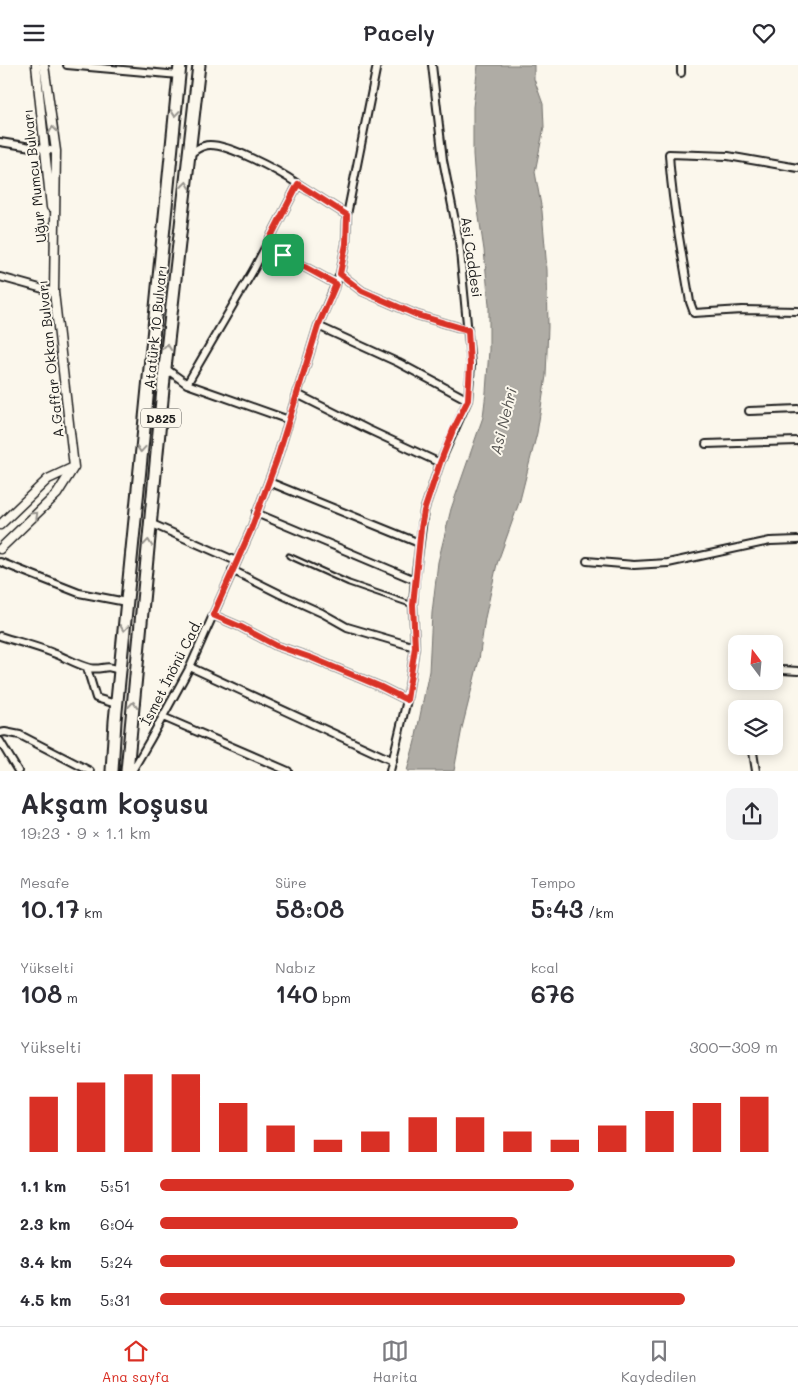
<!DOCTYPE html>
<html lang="tr">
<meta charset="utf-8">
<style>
body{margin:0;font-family:Mali,sans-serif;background:#f2f2f3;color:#2b2b33;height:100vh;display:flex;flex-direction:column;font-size:19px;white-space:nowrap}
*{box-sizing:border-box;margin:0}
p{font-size:16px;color:#7c7c81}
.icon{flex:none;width:28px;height:28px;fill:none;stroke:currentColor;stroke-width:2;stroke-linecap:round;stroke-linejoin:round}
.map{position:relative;height:706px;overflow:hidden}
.drawer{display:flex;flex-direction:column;background:#fff;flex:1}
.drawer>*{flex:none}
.needle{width:32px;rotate:344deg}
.buttons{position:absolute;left:728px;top:570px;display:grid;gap:10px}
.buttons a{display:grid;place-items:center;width:55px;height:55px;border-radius:10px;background:#fff;box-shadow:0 2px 12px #0003;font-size:25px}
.pin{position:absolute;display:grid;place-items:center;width:42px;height:42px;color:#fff;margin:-21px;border-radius:10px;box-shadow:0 2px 8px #0006}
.round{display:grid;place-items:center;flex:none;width:52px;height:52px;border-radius:10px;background:#f2f2f3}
.headline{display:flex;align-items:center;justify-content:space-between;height:85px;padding:0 20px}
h1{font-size:28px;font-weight:600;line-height:38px}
.metrics{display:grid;grid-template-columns:repeat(3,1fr);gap:8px;height:85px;padding:5px 20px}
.metrics div{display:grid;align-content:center}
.metrics b{font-size:25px;font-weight:600}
.metrics small{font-size:14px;font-weight:400}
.metrics p{font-size:14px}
.chart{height:140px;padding:10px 20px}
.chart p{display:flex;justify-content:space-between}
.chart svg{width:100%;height:90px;margin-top:5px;stroke:#d93025;stroke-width:6}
ul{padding:0 20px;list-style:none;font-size:16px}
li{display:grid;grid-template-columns:80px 60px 1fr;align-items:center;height:38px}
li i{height:12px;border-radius:6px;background:#d93025}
header{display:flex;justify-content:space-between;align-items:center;height:65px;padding:0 20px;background:#fff;font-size:22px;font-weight:600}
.tab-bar{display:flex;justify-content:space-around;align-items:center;height:70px;border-top:1px solid #e1e1e2;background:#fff;font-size:14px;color:#7c7c81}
.tab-bar a{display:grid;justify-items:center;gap:2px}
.tab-bar .on{color:#d93025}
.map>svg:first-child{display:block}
.water{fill:#afaca5;stroke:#74726e}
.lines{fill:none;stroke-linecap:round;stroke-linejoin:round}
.service-casing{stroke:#1c1c1c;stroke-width:7}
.minor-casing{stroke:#1c1c1c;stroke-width:10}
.tertiary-casing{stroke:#1c1c1c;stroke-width:11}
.trunk-casing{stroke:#1c1c1c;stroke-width:15}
.service{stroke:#fbf7ec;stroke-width:3}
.minor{stroke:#fbf7ec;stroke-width:6}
.tertiary{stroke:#fbf7ec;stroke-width:8}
.trunk{stroke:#fbf7ec;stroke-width:11}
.oneway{stroke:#97948e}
.route-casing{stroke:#fff;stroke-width:10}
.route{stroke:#d93025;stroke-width:6}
.labels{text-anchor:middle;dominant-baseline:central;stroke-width:4;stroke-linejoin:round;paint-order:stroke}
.shield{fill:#fbf7ec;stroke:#5f5e5a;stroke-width:1}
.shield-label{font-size:12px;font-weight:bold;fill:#1c1c1c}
.street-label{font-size:14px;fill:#1c1c1c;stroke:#fbf7ec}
.water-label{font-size:15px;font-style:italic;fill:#575653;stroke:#fbf7ec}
</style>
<header><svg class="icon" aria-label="menu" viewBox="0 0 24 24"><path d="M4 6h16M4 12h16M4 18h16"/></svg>Pacely<svg class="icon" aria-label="heart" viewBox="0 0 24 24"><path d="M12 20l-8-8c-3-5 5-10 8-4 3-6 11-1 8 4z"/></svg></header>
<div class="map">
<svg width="798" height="706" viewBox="0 0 798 706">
<rect width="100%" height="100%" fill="#fbf7ec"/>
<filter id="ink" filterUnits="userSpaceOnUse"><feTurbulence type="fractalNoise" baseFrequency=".02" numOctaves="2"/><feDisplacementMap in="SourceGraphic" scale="10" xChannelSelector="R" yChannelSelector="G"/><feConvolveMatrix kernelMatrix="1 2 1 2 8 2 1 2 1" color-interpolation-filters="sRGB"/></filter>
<g filter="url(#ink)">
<path class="water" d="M478,0h56v14l9,25 1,23 -9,45 7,39 5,59 1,57 -2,49 -9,57 -17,67 -23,64 -12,54 -6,42 -17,68 -8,43h-47l8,-30 14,-70 3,-58 6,-51 13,-53 32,-92 3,-25 3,-42v-45l-5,-55 -8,-53 -3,-43v-47z"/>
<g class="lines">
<defs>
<path id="service" d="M289,491l60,27 64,22"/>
<path id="minor" d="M67,0l112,10
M681,8v-8
M0,77l56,9
M798,103l-70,-12 -59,-2c3,50 13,99 21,148l4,11 48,-3 56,1
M298,119l49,31
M266,181l70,38
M340,209l22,17 55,24 51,15
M0,212l54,15
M318,261l81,37 69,37
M165,303l22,16 102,36
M187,319l67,-115 44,-85c-16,-11 -76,-45 -94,-38 -5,1 -10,5 -14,8
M297,329l70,35 73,34
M749,346l49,-2
M706,379l92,-3
M269,417l150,61
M256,448l159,67
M150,458l86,38
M587,496l47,4 34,-2 102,-22 28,-1
M0,497l79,31 47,9
M232,505l48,24 42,19 25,14 68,20
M213,550l28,12 36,19 35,12 67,28 28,14
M0,571c18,6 36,10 53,17 12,4 24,12 37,15 12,3 16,-5 30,3
M190,602l203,94
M87,603l9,30 20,6
M782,605l16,1
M163,652l125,54
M0,668l5,-1 15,3 70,36
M0,676l18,30
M752,681l4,25
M132,706l18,-31 40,-73 60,-135 26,-70 42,-136 22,-52 6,-30 1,-29 30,-150
M390,706l17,-71 8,-53 -2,-42 2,-25 9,-69 16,-48 28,-63 3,-35 -12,-124 -16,-81 -11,-95"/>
<path id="tertiary" d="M36,0l15,142
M0,460l48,-46 26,-12
M0,484l57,-55 17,-27 -20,-175 2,-141 -12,-86"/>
<path id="trunk" d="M112,706l3,-50 65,-656
M127,706l38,-403 34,-303"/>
</defs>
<use href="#service" class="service-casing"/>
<use href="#minor" class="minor-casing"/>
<use href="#tertiary" class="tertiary-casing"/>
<use href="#trunk" class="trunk-casing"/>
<use href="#service" class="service"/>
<use href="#minor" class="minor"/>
<use href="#tertiary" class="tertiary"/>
<use href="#trunk" class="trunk"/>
</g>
<defs><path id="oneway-chevron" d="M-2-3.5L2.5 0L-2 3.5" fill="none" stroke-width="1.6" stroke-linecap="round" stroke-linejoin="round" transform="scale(1.25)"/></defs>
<g class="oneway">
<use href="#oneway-chevron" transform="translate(175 48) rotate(96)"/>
<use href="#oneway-chevron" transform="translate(53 65) rotate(-98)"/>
<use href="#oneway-chevron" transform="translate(186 120) rotate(-83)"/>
<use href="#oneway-chevron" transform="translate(167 282) rotate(-83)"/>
<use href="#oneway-chevron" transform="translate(141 384) rotate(95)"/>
<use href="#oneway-chevron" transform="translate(35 450) rotate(-44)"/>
<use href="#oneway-chevron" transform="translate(148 478) rotate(-84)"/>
<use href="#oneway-chevron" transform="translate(124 563) rotate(96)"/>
<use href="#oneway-chevron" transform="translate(133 640) rotate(-84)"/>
</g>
</g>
<g class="lines" filter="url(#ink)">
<defs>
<path id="route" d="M298,119l49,31 -1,29 -6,30 22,17 55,24 51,15 2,35 -2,35 -15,30 -13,33 -16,48 -3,17 -8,77 2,42 -8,53 -28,-14 -67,-28 -35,-12 -36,-19 -28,-12 37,-83 26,-70 42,-136 18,-42 -70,-38z"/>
</defs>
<use href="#route" class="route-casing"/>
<use href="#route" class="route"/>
</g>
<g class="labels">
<rect class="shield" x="141" y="343.5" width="40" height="19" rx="4"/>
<g class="shield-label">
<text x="161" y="353">D825</text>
</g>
<g class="street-label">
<text transform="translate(34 111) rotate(-96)">Uğur Mumcu Bulvarı</text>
<text transform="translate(472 192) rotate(82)">Asi Caddesi</text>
<text transform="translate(155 262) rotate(-84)">Atatürk 10 Bulvarı</text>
<text transform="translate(50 294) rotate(-96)">A.Gaffar Okkan Bulvarı</text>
<text transform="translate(171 607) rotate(-63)">İsmet İnönü Cad.</text>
</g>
<g class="water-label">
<text transform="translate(503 356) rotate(-76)">Asi Nehri</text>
</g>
</g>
</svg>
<div class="buttons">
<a><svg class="needle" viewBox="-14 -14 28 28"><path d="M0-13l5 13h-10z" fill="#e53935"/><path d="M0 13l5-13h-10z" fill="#7c7c81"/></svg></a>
<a><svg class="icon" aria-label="layers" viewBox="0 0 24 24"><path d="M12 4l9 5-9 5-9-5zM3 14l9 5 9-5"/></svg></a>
</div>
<div class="pin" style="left:283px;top:190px;background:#1e9e55"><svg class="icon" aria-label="arrive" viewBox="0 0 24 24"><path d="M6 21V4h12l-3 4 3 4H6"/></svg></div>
</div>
<section class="drawer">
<div class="headline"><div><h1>Akşam koşusu</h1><p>19:23 · 9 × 1.1 km</p></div><a class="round"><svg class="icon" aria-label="share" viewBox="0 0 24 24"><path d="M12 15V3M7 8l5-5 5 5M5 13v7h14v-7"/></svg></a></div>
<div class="metrics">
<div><p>Mesafe</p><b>10.17<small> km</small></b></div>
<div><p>Süre</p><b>58:08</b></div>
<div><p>Tempo</p><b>5:43<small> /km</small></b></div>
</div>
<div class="metrics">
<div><p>Yükselti</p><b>108<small> m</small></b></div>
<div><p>Nabız</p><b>140<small> bpm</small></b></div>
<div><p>kcal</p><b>676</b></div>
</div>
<div class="chart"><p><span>Yükselti</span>300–309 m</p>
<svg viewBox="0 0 160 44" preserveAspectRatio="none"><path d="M5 44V17M15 44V10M25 44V6M35 44V6M45 44V20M55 44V31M65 44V38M75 44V34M85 44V27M95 44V27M105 44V34M115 44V38M125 44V31M135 44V24M145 44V20M155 44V17"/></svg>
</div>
<ul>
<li><b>1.1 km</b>5:51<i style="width:67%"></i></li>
<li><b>2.3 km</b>6:04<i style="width:58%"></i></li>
<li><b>3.4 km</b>5:24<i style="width:93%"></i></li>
<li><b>4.5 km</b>5:31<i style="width:85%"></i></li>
</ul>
</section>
<nav class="tab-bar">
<a class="on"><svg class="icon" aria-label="home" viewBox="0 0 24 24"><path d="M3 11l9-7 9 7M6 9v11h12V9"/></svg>Ana sayfa</a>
<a><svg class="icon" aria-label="map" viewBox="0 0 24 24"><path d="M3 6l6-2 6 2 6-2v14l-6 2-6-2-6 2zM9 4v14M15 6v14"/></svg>Harita</a>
<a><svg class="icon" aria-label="saved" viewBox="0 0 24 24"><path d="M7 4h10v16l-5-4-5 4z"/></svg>Kaydedilen</a>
</nav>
